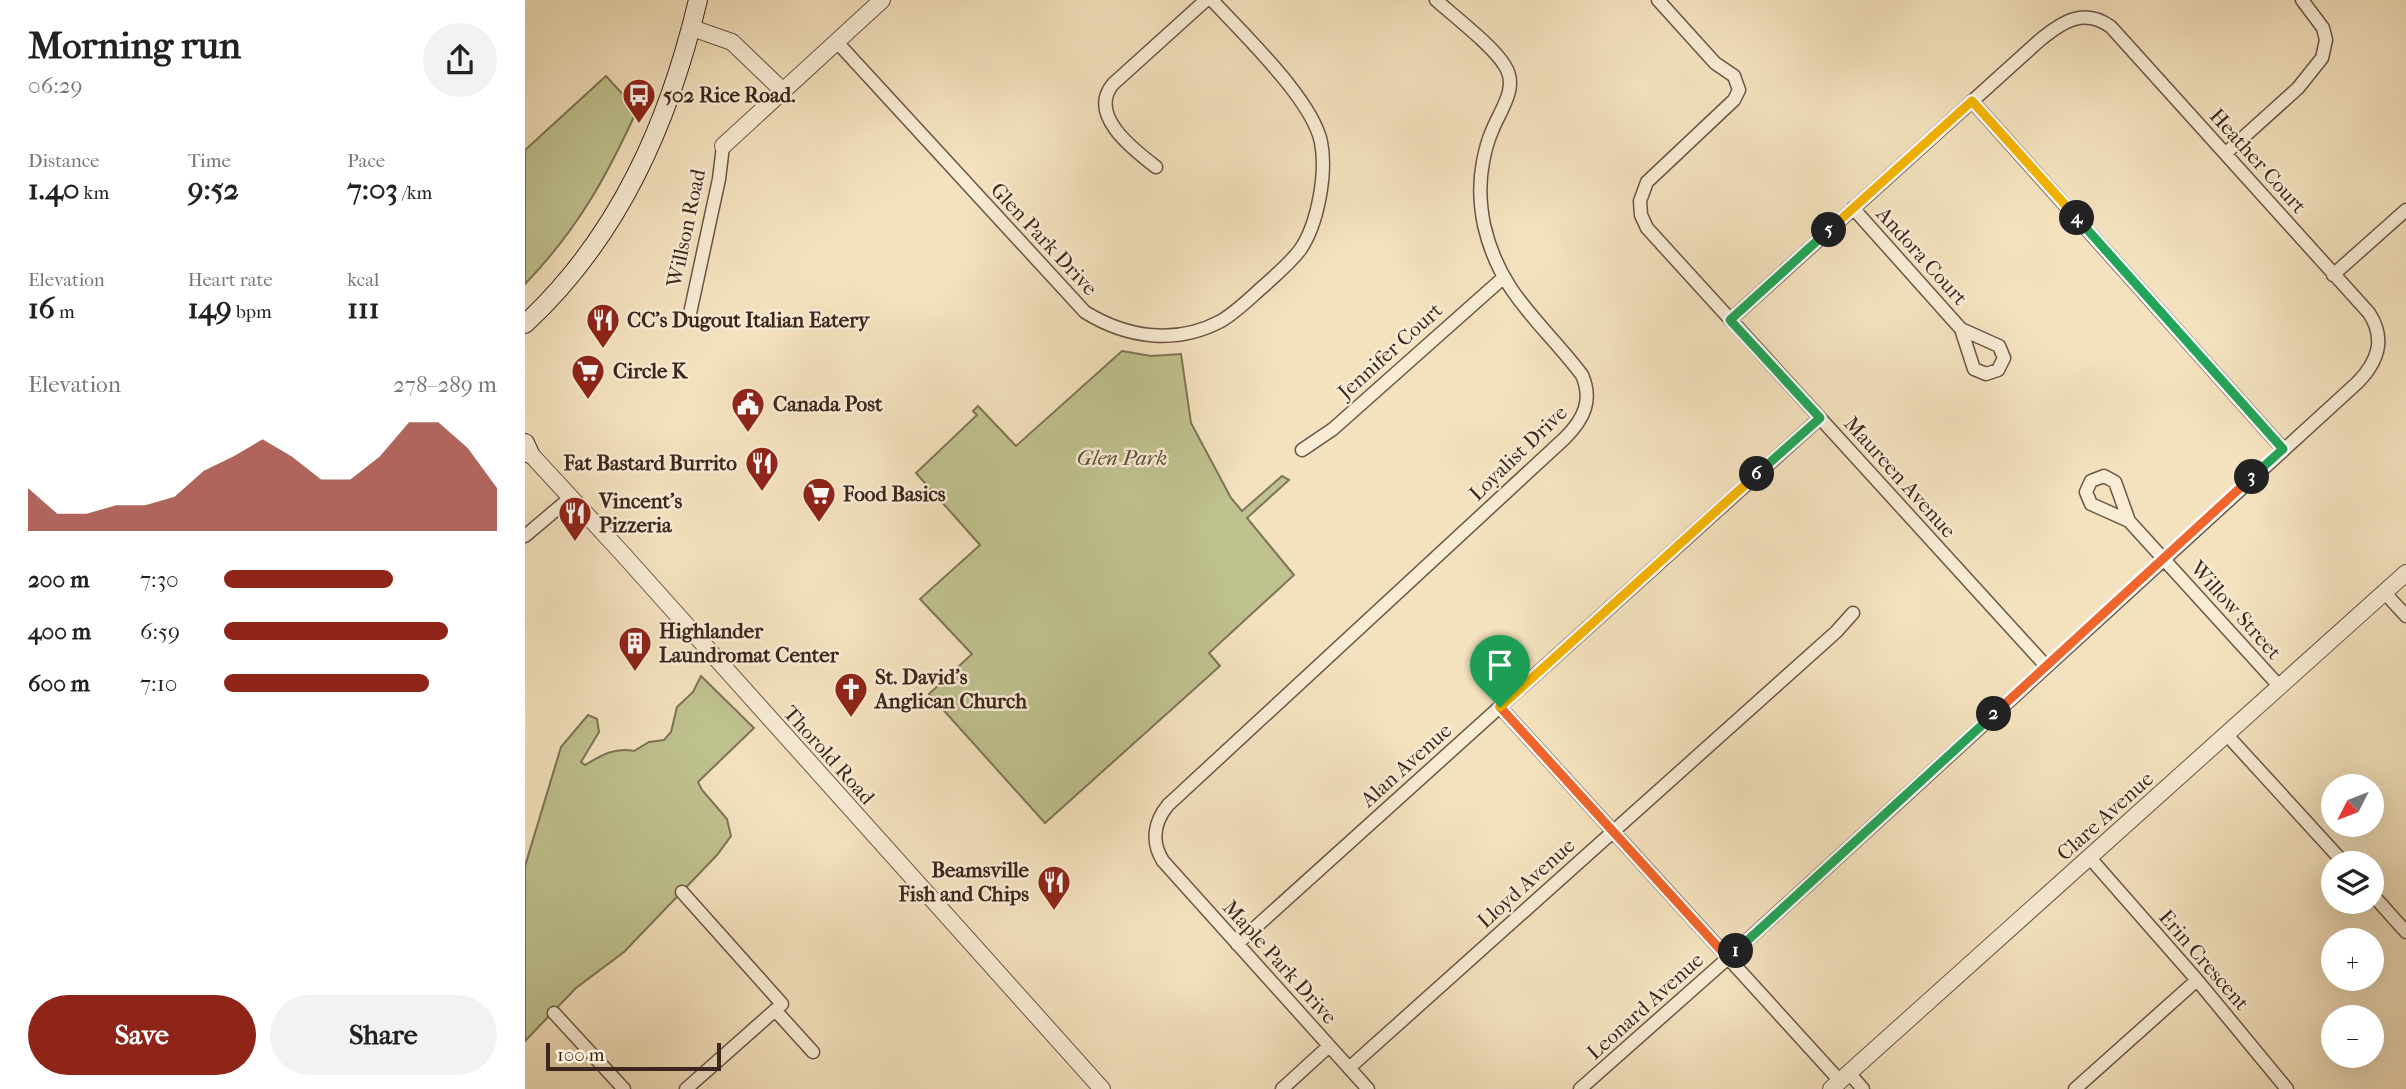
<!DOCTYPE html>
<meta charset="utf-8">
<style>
body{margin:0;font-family:"IM FELL French Canon",serif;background:#f2f2f2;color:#222;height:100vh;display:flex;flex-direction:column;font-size:26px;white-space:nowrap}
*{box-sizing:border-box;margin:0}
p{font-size:23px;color:#767676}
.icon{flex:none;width:38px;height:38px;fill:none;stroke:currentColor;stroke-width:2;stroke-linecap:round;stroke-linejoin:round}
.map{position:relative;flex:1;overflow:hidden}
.side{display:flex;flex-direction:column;background:#fff;width:525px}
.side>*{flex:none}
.needle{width:46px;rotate:228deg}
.tools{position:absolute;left:1796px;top:774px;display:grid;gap:14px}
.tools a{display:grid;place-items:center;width:63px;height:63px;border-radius:50%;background:#fff;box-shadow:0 7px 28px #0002;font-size:35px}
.scale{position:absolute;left:21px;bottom:18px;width:175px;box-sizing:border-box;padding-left:7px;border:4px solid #3c261e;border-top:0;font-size:19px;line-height:24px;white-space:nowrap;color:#3c261e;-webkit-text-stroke:5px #f8ecd5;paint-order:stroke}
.pin{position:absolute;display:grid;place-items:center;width:60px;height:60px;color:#fff;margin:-72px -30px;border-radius:50% 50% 50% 0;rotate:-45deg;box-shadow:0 0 7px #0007}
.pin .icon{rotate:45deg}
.km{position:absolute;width:35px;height:35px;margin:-18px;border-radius:50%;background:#222;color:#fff;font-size:19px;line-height:35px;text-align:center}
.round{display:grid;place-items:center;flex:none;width:74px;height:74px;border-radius:37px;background:#f2f2f2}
.overview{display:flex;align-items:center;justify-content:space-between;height:119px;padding:0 28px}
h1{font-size:38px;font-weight:800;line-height:52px}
.stats{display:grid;grid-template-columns:repeat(3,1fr);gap:10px;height:119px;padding:7px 28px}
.stats div{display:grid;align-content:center}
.stats b{font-size:30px;font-weight:800}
.stats small{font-size:19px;font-weight:400}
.stats p{font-size:19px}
.chart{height:196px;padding:14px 28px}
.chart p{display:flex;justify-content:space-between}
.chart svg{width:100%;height:126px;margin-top:7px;fill:#8f2418;opacity:.7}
.cta{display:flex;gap:14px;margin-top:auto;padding:14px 28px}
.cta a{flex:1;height:80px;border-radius:42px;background:#8f2418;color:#fff;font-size:28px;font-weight:800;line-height:80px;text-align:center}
.cta a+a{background:#f2f2f2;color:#222}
ul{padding:0 28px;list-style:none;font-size:23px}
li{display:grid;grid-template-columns:112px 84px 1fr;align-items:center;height:52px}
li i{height:18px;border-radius:9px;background:#8f2418}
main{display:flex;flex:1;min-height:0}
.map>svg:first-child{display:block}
.green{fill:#bfc28f;stroke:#7e7456;stroke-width:2}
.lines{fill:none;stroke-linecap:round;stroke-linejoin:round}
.minor-casing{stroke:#6a5546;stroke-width:15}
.tertiary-casing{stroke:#6a5546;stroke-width:18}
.secondary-casing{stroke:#3c261e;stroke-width:20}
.minor{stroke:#f8ecd5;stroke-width:12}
.tertiary{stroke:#f8ecd5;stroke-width:16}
.secondary{stroke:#f8ecd5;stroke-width:18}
.split-1-casing{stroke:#fff;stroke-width:14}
.split-2-casing{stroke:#fff;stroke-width:14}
.split-3-casing{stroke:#fff;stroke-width:14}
.split-4-casing{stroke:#fff;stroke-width:14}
.split-5-casing{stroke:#fff;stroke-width:14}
.split-6-casing{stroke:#fff;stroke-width:14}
.split-7-casing{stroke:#fff;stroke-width:14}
.split-1{stroke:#f0652b;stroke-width:9}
.split-2{stroke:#22a559;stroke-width:9}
.split-3{stroke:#f0652b;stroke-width:9}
.split-4{stroke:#22a559;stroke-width:9}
.split-5{stroke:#f5b400;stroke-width:9}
.split-6{stroke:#22a559;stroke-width:9}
.split-7{stroke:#f5b400;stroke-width:9}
.labels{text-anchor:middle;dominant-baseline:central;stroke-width:5;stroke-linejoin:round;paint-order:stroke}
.poi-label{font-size:21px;font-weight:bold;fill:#3c261e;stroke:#f8ecd5;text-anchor:start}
.street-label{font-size:21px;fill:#3c261e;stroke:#f8ecd5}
.park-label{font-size:21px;font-style:italic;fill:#5d4d3a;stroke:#f8ecd5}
</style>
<main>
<section class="side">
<div class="overview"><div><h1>Morning run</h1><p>06:29</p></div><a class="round"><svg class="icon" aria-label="share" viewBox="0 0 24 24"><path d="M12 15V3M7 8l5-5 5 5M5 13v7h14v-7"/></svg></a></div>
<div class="stats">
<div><p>Distance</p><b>1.40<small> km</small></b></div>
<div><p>Time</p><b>9:52</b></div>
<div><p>Pace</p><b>7:03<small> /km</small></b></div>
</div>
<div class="stats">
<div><p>Elevation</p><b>16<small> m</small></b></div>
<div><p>Heart rate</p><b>149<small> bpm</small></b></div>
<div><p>kcal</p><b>111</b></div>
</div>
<div class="chart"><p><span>Elevation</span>278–289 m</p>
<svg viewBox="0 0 160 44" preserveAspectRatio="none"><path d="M0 44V29L10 38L20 38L30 35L40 35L50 32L60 23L70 18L80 12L90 18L100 26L110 26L120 18L130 6L140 6L150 15L160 29V44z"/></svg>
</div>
<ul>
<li><b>200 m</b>7:30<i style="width:62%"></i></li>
<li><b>400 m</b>6:59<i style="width:82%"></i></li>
<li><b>600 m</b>7:10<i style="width:75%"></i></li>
</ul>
<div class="cta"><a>Save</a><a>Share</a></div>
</section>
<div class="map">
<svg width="1881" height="1089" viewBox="0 0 1881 1089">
<rect width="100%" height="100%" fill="#f4e2be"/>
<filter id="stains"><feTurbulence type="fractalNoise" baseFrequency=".00286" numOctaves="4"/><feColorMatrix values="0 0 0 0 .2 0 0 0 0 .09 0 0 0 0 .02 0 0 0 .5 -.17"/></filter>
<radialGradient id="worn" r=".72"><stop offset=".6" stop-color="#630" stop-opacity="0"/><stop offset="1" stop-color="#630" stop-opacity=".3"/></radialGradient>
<path class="green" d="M81,76l31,34c-31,68 -60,120 -112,174v-134z
M597,351l29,5 30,-2 10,69 40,75 11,13 40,-35 7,4 -42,38 47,57 -85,78 11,13 -175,157 -116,-129 43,-40 -52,-55 60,-54 -64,-72 61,-58 -4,-4 5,-5 38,40z
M176,676l53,52 -56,54 4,8 25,29 4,17 -14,19 -93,97 -48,36 -51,53v-175l36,-119 27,-32 9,4 2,13 -18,30 4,3c17,-10 30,-18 49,-14l15,-9 15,-2 7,-8 6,-25 16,-15z"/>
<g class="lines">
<defs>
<path id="minor" d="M1133,0l57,63 19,13 5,14 -5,10 -87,82 -7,19 1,14 6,13 399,438
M311,41l249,271c42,26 91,33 136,9 17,-10 31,-25 45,-37 12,-11 24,-21 34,-34 18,-26 27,-77 21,-108 -9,-43 -78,-108 -109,-142
M1447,101l311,348
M1701,153l72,-65 24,-30 4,-18 -3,-12 -21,-28
M631,167c-22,-17 -69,-52 -43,-83l93,-84
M1328,208l108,121 38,17 5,12 -6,12 -12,4 -12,-5 -13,-40
M1808,275l73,-65
M164,318l30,-139 4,-33
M777,450l31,-21 170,-151
M1604,521l-14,-39 -11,-6 -13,5 -5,11 5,12 38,17 151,166
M0,536l45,-38
M1859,592l22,24
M975,707l340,374
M1702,735l117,128
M1565,858l107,122 90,109
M157,892l100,112 -96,85
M1846,893l35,39
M712,944l583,-526
M250,1010l38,42
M29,1013l70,76
M824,1068l487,-436 17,-19
M1324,1073l14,16
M757,1089l47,-43
M843,1089l-205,-228c-12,-19 -9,-39 5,-56l397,-367c19,-19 28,-38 17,-63 -40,-53 -82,-80 -98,-150 -4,-20 -5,-43 -1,-63 2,-11 5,-22 9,-31 8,-21 27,-43 13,-65 -11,-19 -51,-50 -69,-66
M1055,1089l148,-131 629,-575c21,-21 29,-44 12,-70l-258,-286c-27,-20 -49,-5 -71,13l-310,280
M1550,1089l122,-109"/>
<path id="tertiary" d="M167,28l40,14 51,49
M198,146l159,-146
M0,448l96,104 481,537
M1306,1089l575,-516"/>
<path id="secondary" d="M0,324c94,-87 144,-202 173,-324
M0,443l5,11"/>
</defs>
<use href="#minor" class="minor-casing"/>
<use href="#tertiary" class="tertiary-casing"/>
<use href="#secondary" class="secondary-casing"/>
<use href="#minor" class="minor"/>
<use href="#tertiary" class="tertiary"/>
<use href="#secondary" class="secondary"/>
</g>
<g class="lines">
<defs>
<path id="split-1" d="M975,707l228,251 8,-7"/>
<path id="split-2" d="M1211,951l258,-237"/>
<path id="split-3" d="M1469,714l258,-237"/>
<path id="split-4" d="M1552,218l206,231 -31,28"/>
<path id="split-5" d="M1304,230l143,-129 105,117"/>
<path id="split-6" d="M1232,474l63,-56 -90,-98 99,-90"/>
<path id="split-7" d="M975,707l257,-233"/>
</defs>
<use href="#split-1" class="split-1-casing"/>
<use href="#split-2" class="split-2-casing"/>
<use href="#split-3" class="split-3-casing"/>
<use href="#split-4" class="split-4-casing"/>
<use href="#split-5" class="split-5-casing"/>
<use href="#split-6" class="split-6-casing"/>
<use href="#split-7" class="split-7-casing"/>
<use href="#split-1" class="split-1"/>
<use href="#split-2" class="split-2"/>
<use href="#split-3" class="split-3"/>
<use href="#split-4" class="split-4"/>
<use href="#split-5" class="split-5"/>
<use href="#split-6" class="split-6"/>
<use href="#split-7" class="split-7"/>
</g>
<defs>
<symbol id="bus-pin" viewBox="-11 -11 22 30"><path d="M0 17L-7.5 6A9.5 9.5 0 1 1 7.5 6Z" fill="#8f2418" stroke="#f8ecd5"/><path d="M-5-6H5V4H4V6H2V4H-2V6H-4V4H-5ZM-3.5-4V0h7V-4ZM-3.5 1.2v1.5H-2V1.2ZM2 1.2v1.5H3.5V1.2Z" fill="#fff"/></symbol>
<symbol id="restaurant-pin" viewBox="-11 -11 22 30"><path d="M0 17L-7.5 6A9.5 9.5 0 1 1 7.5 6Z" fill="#8f2418" stroke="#f8ecd5"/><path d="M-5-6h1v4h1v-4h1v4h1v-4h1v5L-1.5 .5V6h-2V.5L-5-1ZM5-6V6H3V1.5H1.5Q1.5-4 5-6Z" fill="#fff"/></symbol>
<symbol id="supermarket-pin" viewBox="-11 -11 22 30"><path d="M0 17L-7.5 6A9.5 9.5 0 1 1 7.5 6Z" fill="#8f2418" stroke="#f8ecd5"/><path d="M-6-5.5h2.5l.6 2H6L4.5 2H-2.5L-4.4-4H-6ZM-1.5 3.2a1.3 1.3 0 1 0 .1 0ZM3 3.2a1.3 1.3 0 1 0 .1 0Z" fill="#fff"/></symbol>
<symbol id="civic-pin" viewBox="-11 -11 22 30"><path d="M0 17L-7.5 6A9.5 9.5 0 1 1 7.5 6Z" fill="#8f2418" stroke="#f8ecd5"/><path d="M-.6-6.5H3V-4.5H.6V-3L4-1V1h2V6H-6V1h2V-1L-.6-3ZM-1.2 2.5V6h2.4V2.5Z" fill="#fff"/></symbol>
<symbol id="building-pin" viewBox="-11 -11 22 30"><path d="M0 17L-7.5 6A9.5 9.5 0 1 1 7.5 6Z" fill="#8f2418" stroke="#f8ecd5"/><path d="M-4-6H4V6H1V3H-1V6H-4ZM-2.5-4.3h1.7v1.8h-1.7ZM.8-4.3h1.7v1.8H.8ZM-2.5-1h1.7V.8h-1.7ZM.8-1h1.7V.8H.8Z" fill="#fff"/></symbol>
<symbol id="church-pin" viewBox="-11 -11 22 30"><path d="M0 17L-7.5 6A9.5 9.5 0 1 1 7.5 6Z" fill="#8f2418" stroke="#f8ecd5"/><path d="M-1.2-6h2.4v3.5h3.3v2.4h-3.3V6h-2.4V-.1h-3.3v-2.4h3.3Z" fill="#fff"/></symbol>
</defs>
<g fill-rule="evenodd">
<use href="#bus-pin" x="95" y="76" width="38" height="52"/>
<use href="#restaurant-pin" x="59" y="301" width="38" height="52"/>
<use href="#supermarket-pin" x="44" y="352" width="38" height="52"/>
<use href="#civic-pin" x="204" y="385" width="38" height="52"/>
<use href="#restaurant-pin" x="218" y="444" width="38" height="52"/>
<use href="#supermarket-pin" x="275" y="475" width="38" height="52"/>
<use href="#restaurant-pin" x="31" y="494" width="38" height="52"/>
<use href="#building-pin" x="91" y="624" width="38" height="52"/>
<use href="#church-pin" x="307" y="670" width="38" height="52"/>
<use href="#restaurant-pin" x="510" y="863" width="38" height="52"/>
</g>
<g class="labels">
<g class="poi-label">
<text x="138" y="95">502 Rice Road.</text>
<text x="102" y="320">CC's Dugout Italian Eatery</text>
<text x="88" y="371">Circle K</text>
<text x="248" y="404">Canada Post</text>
<text x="212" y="463" text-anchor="end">Fat Bastard Burrito</text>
<text x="318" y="494">Food Basics</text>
<text x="74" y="501">Vincent's<tspan x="74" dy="24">Pizzeria</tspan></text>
<text x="134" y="631">Highlander<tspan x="134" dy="24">Laundromat Center</tspan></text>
<text x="350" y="677">St. David's<tspan x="350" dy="24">Anglican Church</tspan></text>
<text x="504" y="870" text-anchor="end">Beamsville<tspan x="504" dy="24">Fish and Chips</tspan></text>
</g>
<g class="street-label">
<text transform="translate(1733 161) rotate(48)">Heather Court</text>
<text transform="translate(161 228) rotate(-78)">Willson Road</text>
<text transform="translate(519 239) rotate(47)">Glen Park Drive</text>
<text transform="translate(1397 256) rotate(48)">Andora Court</text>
<text transform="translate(865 351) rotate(-42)">Jennifer Court</text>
<text transform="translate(993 453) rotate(-44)">Loyalist Drive</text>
<text transform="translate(1375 477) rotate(48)">Maureen Avenue</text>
<text transform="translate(1711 610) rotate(48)">Willow Street</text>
<text transform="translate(304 755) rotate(48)">Thorold Road</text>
<text transform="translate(881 765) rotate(-42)">Alan Avenue</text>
<text transform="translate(1580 816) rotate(-42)">Clare Avenue</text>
<text transform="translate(1001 883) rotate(-42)">Lloyd Avenue</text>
<text transform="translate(1679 960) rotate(49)">Erin Crescent</text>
<text transform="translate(755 962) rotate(48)">Maple Park Drive</text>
<text transform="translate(1120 1006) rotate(-42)">Leonard Avenue</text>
</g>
<g class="park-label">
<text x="597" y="458">Glen Park</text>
</g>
</g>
<rect width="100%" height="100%" filter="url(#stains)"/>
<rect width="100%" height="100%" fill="url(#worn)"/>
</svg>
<div class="tools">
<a><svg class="needle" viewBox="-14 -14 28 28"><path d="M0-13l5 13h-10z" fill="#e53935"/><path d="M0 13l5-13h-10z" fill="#767676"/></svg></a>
<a><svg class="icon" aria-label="layers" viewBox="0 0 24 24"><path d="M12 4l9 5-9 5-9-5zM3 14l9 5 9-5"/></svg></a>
<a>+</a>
<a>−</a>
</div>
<div class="scale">100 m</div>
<div class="pin" style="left:975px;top:707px;background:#1e9e55"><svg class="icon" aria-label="arrive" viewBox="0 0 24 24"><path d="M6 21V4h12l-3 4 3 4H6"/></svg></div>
<b class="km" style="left:1211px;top:951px">1</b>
<b class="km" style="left:1469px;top:714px">2</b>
<b class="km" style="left:1727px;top:477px">3</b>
<b class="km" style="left:1552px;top:218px">4</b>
<b class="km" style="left:1304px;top:230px">5</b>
<b class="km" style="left:1232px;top:474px">6</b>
</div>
</main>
